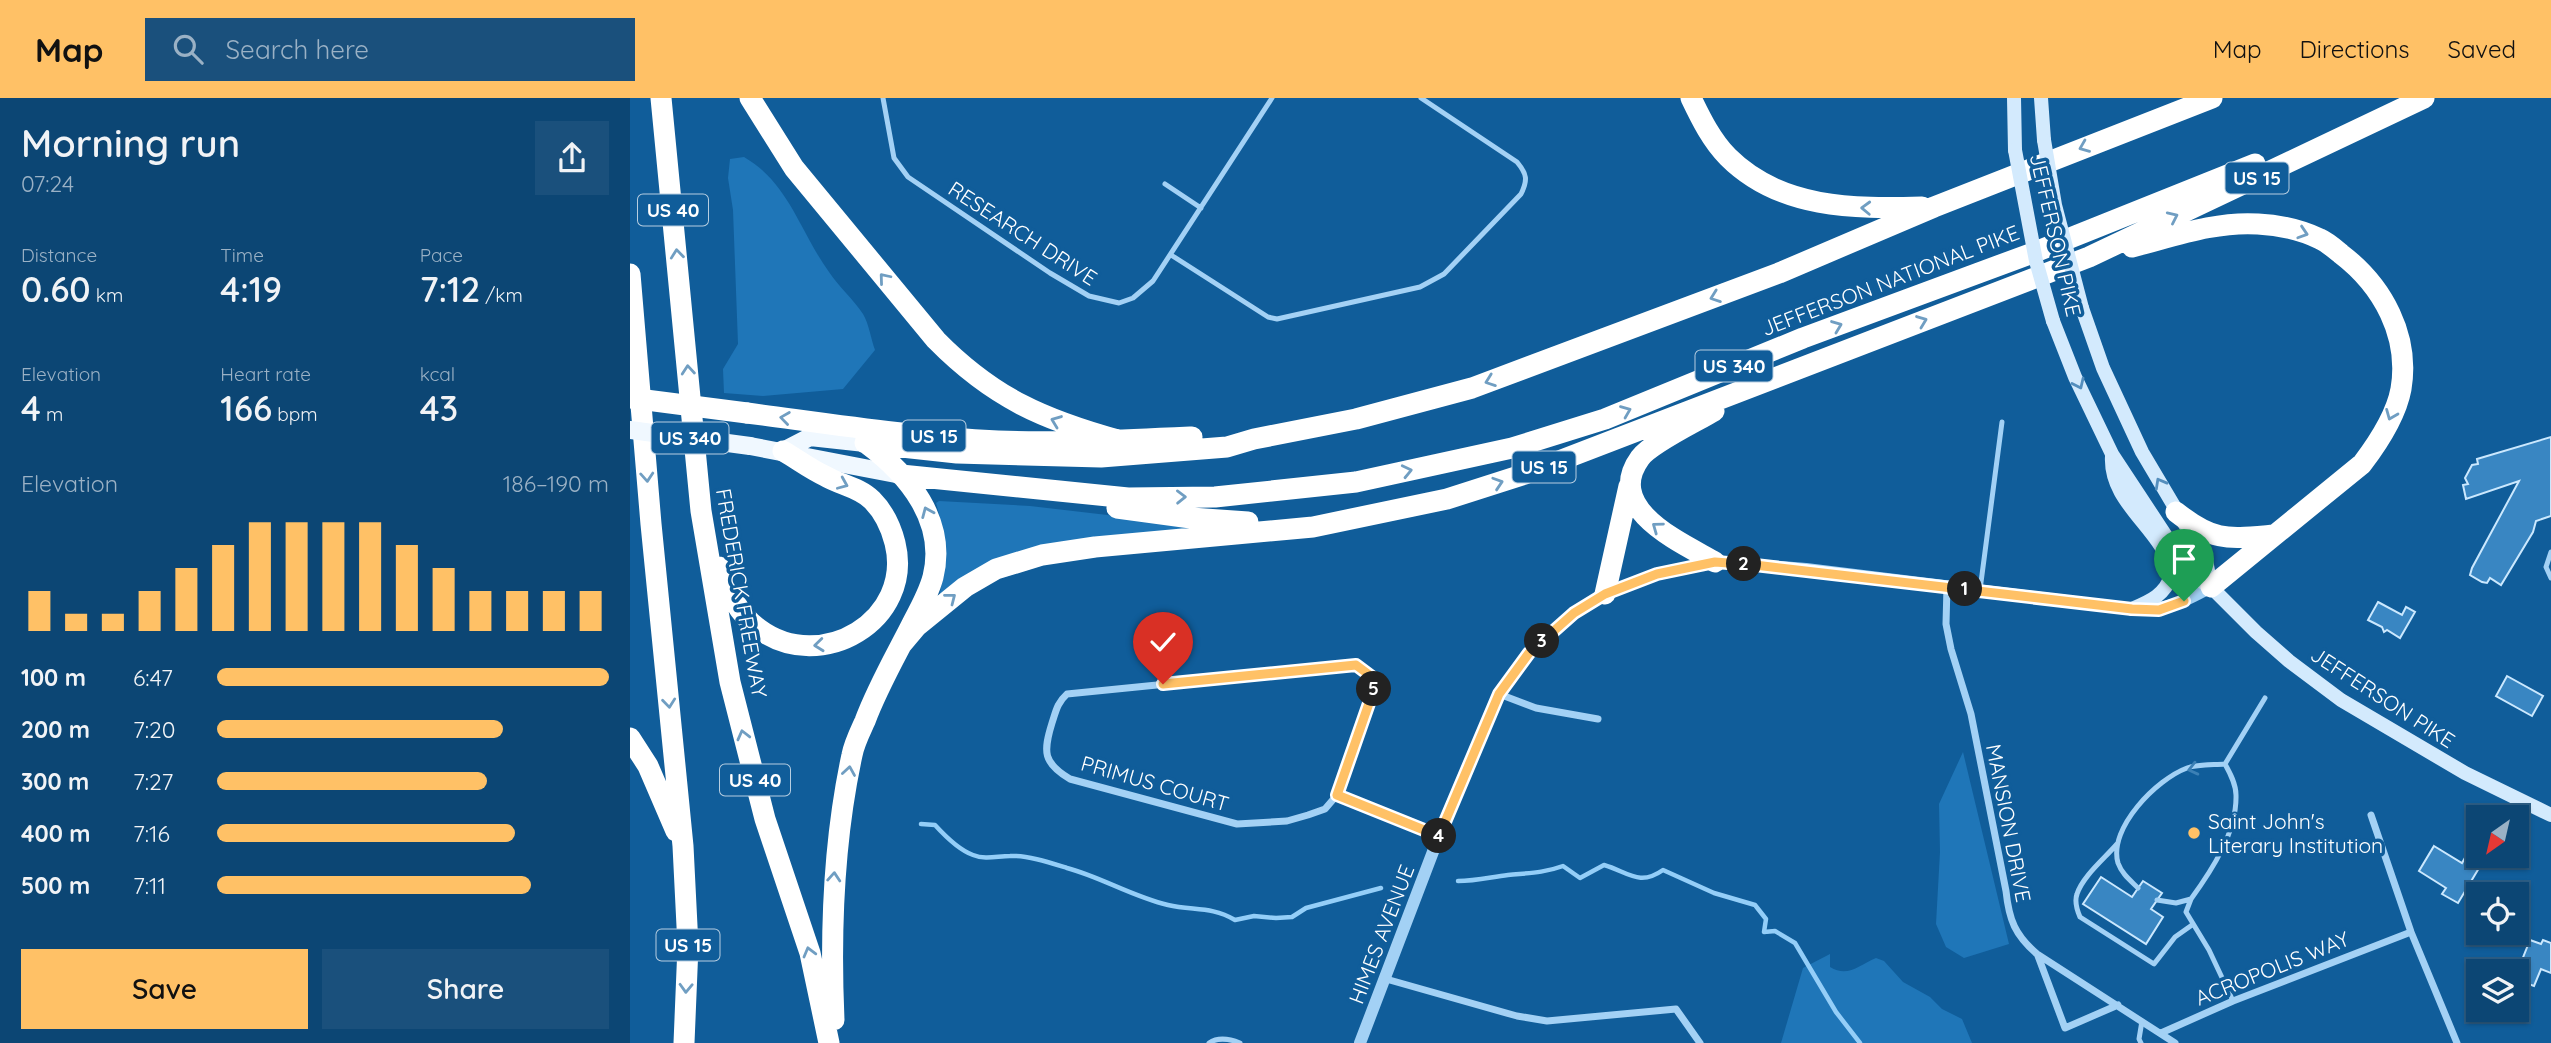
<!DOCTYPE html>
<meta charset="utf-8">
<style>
body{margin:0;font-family:Quicksand,sans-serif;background:#1a507c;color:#f1f3f6;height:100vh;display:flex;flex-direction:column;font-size:26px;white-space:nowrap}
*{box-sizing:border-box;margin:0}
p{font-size:23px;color:#9ab1c5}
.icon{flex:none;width:38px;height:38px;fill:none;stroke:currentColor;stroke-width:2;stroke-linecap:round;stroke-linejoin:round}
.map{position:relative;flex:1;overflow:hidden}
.sheet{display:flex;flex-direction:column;background:#0c4674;width:630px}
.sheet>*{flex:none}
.needle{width:46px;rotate:214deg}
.buttons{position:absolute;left:1836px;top:707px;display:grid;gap:14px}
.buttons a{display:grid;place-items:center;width:63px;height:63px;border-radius:0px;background:#0c4674;box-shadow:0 2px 5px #0004,0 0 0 2px #2c5e86;font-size:35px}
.pin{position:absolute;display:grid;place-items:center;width:60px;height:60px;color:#fff;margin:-72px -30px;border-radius:50% 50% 50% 0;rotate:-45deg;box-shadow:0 0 7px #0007}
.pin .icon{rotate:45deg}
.km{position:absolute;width:35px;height:35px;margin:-18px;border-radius:50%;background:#222;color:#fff;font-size:19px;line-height:35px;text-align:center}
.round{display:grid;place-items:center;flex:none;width:74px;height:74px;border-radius:0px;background:#1a507c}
.summary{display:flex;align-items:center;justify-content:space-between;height:119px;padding:0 21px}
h1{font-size:38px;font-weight:600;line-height:52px}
.figures{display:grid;grid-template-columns:repeat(3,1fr);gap:10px;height:119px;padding:7px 21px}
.figures div{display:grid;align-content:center}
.figures b{font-size:35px;font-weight:600}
.figures small{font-size:19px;font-weight:400}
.figures p{font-size:19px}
.chart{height:196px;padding:14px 21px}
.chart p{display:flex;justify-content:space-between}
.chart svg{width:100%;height:126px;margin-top:7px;stroke:#ffc166;stroke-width:6}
.button{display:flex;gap:14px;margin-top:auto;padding:14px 21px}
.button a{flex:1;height:80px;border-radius:0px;background:#ffc166;color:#111;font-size:28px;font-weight:600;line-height:80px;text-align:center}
.button a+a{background:#1a507c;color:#f1f3f6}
ul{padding:0 21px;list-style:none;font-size:23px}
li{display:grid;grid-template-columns:112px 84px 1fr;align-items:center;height:52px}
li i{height:18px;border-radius:9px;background:#ffc166}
header{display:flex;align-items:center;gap:42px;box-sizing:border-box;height:98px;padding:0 35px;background:#ffc166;color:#111}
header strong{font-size:33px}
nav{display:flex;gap:38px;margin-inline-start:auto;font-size:24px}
.search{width:490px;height:63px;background:#1a507c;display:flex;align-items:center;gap:18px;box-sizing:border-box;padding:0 24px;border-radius:0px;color:#9ab1c5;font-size:26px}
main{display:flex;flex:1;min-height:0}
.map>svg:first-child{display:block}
.green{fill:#1f76b8}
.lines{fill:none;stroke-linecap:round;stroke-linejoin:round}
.stream{stroke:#94cef8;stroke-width:4.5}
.building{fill:#3986c2;stroke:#cbe8fe;stroke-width:2}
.service{stroke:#a3d1f5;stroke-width:5}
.minor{stroke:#a3d1f5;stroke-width:7}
.tertiary{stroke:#a3d1f5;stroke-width:12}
.secondary{stroke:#d3eafd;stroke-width:14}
.primary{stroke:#f0f8ff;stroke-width:18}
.motorway{stroke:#fff;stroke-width:21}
.secondary-bridge{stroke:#d3eafd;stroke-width:14}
.primary-bridge{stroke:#f0f8ff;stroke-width:18}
.motorway-bridge{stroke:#fff;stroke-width:21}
.oneway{stroke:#709ec2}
.oneway2{stroke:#548ebd}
.oneway3{stroke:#3c80b5}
.route-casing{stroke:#fff;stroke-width:14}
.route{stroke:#ffc166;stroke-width:9}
.poi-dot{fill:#ffc166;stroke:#105d9a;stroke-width:2.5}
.labels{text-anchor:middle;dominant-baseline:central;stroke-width:7;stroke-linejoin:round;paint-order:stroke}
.shield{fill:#105d9a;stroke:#b7cee1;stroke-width:2}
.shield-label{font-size:19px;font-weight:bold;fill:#fff}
.street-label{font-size:21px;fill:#fff;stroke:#105d9a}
.poi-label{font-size:21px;fill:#fff;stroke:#105d9a;text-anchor:start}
</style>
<header>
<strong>Map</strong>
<div class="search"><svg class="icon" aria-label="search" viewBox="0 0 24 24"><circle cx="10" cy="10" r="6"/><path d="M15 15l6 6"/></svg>Search here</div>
<nav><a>Map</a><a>Directions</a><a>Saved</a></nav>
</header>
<main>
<section class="sheet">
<div class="summary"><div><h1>Morning run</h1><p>07:24</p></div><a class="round"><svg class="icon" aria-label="share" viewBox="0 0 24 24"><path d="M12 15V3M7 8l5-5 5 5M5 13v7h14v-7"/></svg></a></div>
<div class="figures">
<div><p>Distance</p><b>0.60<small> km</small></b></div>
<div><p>Time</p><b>4:19</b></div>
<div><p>Pace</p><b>7:12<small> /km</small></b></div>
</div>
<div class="figures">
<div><p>Elevation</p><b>4<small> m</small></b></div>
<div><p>Heart rate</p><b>166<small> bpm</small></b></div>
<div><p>kcal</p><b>43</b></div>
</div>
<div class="chart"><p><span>Elevation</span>186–190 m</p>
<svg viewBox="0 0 160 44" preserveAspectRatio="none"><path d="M5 44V30M15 44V38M25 44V38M35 44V30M45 44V22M55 44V14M65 44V6M75 44V6M85 44V6M95 44V6M105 44V14M115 44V22M125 44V30M135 44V30M145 44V30M155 44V30"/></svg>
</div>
<ul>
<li><b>100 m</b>6:47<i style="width:100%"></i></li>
<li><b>200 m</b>7:20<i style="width:73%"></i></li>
<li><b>300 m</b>7:27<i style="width:69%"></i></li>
<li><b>400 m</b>7:16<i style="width:76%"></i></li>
<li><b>500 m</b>7:11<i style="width:80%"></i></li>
</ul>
<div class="button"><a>Save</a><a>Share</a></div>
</section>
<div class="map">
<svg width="1921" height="945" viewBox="0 0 1921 945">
<rect width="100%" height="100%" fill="#105d9a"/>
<path class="green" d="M114,59c45,26 56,75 85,115 10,15 24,27 34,42 6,10 8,25 12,36l-32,39 -80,7 -39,-3 -1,-24 15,-25 -5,-134 -5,-32 2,-19z
M309,403l91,5 189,22 -80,8 -200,61c9,-39 8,-56 -3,-94z
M1333,654l46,192 -45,14 -18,-11 -10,-23 4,-72 -1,-48z
M1200,856v13c18,11 29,-2 46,-9l8,3 19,21 27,15 12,12 20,10 10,24h-191l22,-75z"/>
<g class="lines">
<path class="stream" d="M291,726l14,1c10,11 24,25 38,30 13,5 24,1 37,1 17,-1 41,7 57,12 34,9 66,29 101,37 25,6 43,1 67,15l19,-4 22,2 16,-1 14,-9 75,-20
M828,783c18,0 33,-4 50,-6 20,-2 36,-2 55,-9l17,12 24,-13c24,7 35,22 59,5l51,23 41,12 11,14 -2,13 11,-1 20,12 41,69 24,31"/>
</g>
<path class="building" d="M1921,339v79l-15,5 -3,11 -32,53 -11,-7 -3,5 -5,-1 -12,-7 2,-7 47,-87 -53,18 -3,-14 5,-1 -3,-6 7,-13 6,-1 -1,-5z
M1748,504l24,13 4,-8 9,5 -15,26 -13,-8 -3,2 -2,-5 -14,-7z
M1877,578l36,20 -11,20 -36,-20z
M1804,748l28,17 8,-14 15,9 -27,45 -16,-9 4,-6 -27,-17z
M1471,779l31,20 11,-16 19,12 -11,16 12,8 -17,27 -63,-40z
M1900,842l11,4 2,-4 8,3v30l-10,-4 -7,17 -17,-6 6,-15 4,1 1,-3 -6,-3z"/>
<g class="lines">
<path class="service" d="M253,0l11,60 14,19 142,96 39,23 30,7 14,-5 20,-17 119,-183
M535,86l36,24
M541,157l97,62 9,2 143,-32 24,-13 77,-80c7,-14 6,-20 -4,-32l-96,-64
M1921,454l-5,15 5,11
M1350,492l22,-168
M1595,666l40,-66
M1487,746c-13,15 -34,32 -40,50 -3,8 0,16 3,23l74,47 21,-27 17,-12
M1508,790c-8,-8 -16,-14 -20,-25 -10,-35 39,-84 69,-95 11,-4 26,-3 38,-4 5,9 11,20 11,31 1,37 -24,75 -45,104l-15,4 -19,-3
M1561,801l-5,13 23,38 24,51
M579,945c9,-6 21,-4 31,0
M1511,945l-2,-4 3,-18"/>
<path class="minor" d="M1317,488l-1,38 5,25 20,65 35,177c3,29 9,44 31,63l138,89
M869,596l37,14 62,11
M707,697l37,-106 -2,-12 -16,-12 -289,29c-10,9 -11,17 -15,29 -9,29 -9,40 18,56l167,45 50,-3 21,-6 17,-6 12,-14 102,41
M1741,717l40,117 46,111
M1408,858l27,72 53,-23
M756,881l131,37 30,5 129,-12 24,34
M1531,935l72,-32 178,-69"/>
<path class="tertiary" d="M730,945l79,-207 60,-142 30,-41 45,-40 31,-19 52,-20 58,-12 91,7 326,40c36,1 48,-5 79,-22"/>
<path class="secondary" d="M1384,0l1,52
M1411,0l3,42
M1452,210l21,60 39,84 64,108 5,27
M1423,223l22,56 37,77 81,123 18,10 45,45 33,29 52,39 124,73 86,42
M1482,358c-3,49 53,74 60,118 -7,21 -21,27 -40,35"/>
<path class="primary" d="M120,348l151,29
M153,353l27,-14 55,6"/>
<path class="motorway" d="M31,0l40,413 29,171 35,137 45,134 19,90
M120,0l44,70 142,172c57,58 108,80 185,101
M1061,0c10,21 21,43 37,59 52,52 126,52 194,50
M1502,149c40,-10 84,-26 126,-23 20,1 43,6 62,15 7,3 15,10 21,15 42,32 69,82 60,135 -5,27 -23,54 -39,75l-151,123
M0,176l21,250 32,322 5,100 -4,97
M1084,313c-18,11 -63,32 -74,47 -37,51 42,85 75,104
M117,315c84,11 167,24 251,28 65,2 129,-1 194,-4
M235,345l92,10 144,4 126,-10 27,-8 102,-20 116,-31 307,-115 155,-66 278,-109
M271,377l227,23 87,-1 141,-15 156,-34 93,-29 198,-81 227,-84 225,-90
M487,410l74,10 57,4
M1546,414c38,30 51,27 98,23
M89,469c8,23 19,47 40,62 62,46 155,-9 136,-86 -4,-16 -11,-31 -23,-43 -13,-13 -32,-15 -47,-24 -15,-7 -28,-17 -42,-25
M975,496l24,-108
M271,547l16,-19 48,-39 31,-18 46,-14 53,-8 218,-20 134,-28 78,-25 564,-217 335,-159
M0,640l18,28 28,65
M204,922c-4,-89 -1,-177 18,-265 2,-11 8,-23 13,-34 13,-35 32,-67 49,-101 7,-13 15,-28 19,-43 14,-56 -25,-103 -67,-134"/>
<path class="secondary-bridge" d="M1414,42l11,65 27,103
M1385,52l21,111 17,60"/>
<path class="primary-bridge" d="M0,332l120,16"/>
<path class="motorway-bridge" d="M0,300l117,15"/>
</g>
<defs><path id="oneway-chevron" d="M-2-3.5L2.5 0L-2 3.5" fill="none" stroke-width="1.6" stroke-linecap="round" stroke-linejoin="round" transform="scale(1.75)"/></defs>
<g class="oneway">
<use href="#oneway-chevron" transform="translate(1454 49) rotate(158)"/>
<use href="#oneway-chevron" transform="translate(1236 110) rotate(-178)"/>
<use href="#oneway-chevron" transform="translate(1543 119) rotate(-25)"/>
<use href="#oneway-chevron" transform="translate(1673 135) rotate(18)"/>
<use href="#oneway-chevron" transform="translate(47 156) rotate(-96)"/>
<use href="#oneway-chevron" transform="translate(254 180) rotate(-130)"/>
<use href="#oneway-chevron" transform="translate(1085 199) rotate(160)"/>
<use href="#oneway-chevron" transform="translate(1292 223) rotate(-21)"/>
<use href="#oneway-chevron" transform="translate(1207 228) rotate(-21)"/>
<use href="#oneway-chevron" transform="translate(58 272) rotate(-95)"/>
<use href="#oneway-chevron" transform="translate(860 283) rotate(160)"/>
<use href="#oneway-chevron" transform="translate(996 313) rotate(-22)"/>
<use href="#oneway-chevron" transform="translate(1761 317) rotate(112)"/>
<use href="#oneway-chevron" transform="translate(155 320) rotate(-172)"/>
<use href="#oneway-chevron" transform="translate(426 323) rotate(-159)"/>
<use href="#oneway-chevron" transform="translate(777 373) rotate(-13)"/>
<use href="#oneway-chevron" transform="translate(17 379) rotate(86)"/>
<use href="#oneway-chevron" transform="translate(868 385) rotate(-18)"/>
<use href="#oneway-chevron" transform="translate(213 386) rotate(23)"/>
<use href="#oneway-chevron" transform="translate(551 399) rotate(-1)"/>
<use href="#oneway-chevron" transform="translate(297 414) rotate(-113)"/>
<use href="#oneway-chevron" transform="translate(1027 429) rotate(-144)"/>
<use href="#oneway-chevron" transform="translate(321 500) rotate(-38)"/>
<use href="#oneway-chevron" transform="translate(189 547) rotate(174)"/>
<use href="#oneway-chevron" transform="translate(39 605) rotate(84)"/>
<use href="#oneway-chevron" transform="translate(113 637) rotate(-104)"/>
<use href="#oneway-chevron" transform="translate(219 673) rotate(-81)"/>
<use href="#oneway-chevron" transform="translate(204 779) rotate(-86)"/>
<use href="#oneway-chevron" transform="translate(179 854) rotate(-105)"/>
<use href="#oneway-chevron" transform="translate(56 890) rotate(92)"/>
</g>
<g class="oneway2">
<use href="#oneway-chevron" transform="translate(1449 286) rotate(65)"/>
<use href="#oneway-chevron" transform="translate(1530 385) rotate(-119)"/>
</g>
<use class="oneway3" href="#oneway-chevron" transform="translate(1563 671) rotate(166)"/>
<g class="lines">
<defs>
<path id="route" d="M533,586l193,-19 16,12 2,12 -37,106 102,41 60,-142 30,-41 45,-40 31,-19 52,-20 58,-12 40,3 377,44 27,1 25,-9"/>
</defs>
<use href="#route" class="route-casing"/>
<use href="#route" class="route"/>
</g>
<circle class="poi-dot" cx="1564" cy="735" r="7"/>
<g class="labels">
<g class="shield">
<rect x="1595.5" y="64.5" width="63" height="31" rx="5"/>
<rect x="8" y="96.5" width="70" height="31" rx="5"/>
<rect x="1065.5" y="252.5" width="77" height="31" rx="5"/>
<rect x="272.5" y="322.5" width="63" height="31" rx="5"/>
<rect x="21.5" y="324.5" width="77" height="31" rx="5"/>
<rect x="882.5" y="353.5" width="63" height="31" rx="5"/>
<rect x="90" y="666.5" width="70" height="31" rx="5"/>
<rect x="26.5" y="831.5" width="63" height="31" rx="5"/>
</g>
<g class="shield-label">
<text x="1627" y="80">US 15</text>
<text x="43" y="112">US 40</text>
<text x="1104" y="268">US 340</text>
<text x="304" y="338">US 15</text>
<text x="60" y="340">US 340</text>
<text x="914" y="369">US 15</text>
<text x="125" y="682">US 40</text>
<text x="58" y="847">US 15</text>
</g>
<g class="street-label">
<text transform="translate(393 135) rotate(33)">RESEARCH DRIVE</text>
<text transform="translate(1426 137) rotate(77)">JEFFERSON PIKE</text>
<text transform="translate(1260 182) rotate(-21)">JEFFERSON NATIONAL PIKE</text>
<text transform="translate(112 495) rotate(80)">FREDERICK FREEWAY</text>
<text transform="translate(1753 599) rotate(33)">JEFFERSON PIKE</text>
<text transform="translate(525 685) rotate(16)">PRIMUS COURT</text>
<text transform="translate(1379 725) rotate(79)">MANSION DRIVE</text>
<text transform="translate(751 836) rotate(-69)">HIMES AVENUE</text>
<text transform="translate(1642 870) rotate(-22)">ACROPOLIS WAY</text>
</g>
<g class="poi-label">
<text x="1578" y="723">Saint John's<tspan x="1578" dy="24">Literary Institution</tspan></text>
</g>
</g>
</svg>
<div class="buttons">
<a><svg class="needle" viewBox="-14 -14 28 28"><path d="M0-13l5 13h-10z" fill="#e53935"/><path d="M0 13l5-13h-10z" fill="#9ab1c5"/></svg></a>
<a><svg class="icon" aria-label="locate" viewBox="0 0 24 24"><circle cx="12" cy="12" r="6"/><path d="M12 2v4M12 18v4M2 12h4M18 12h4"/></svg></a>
<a><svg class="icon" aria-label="layers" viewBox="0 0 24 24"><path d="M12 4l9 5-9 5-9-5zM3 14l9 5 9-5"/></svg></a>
</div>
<div class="pin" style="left:1554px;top:503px;background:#1e9e55"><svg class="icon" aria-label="arrive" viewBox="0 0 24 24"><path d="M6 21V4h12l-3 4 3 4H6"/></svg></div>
<div class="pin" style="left:533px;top:586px;background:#d93025"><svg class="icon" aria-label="check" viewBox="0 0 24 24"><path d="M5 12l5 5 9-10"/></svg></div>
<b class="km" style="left:1335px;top:491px">1</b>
<b class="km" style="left:1114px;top:466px">2</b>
<b class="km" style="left:912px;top:543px">3</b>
<b class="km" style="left:809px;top:738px">4</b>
<b class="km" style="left:744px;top:591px">5</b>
</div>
</main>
